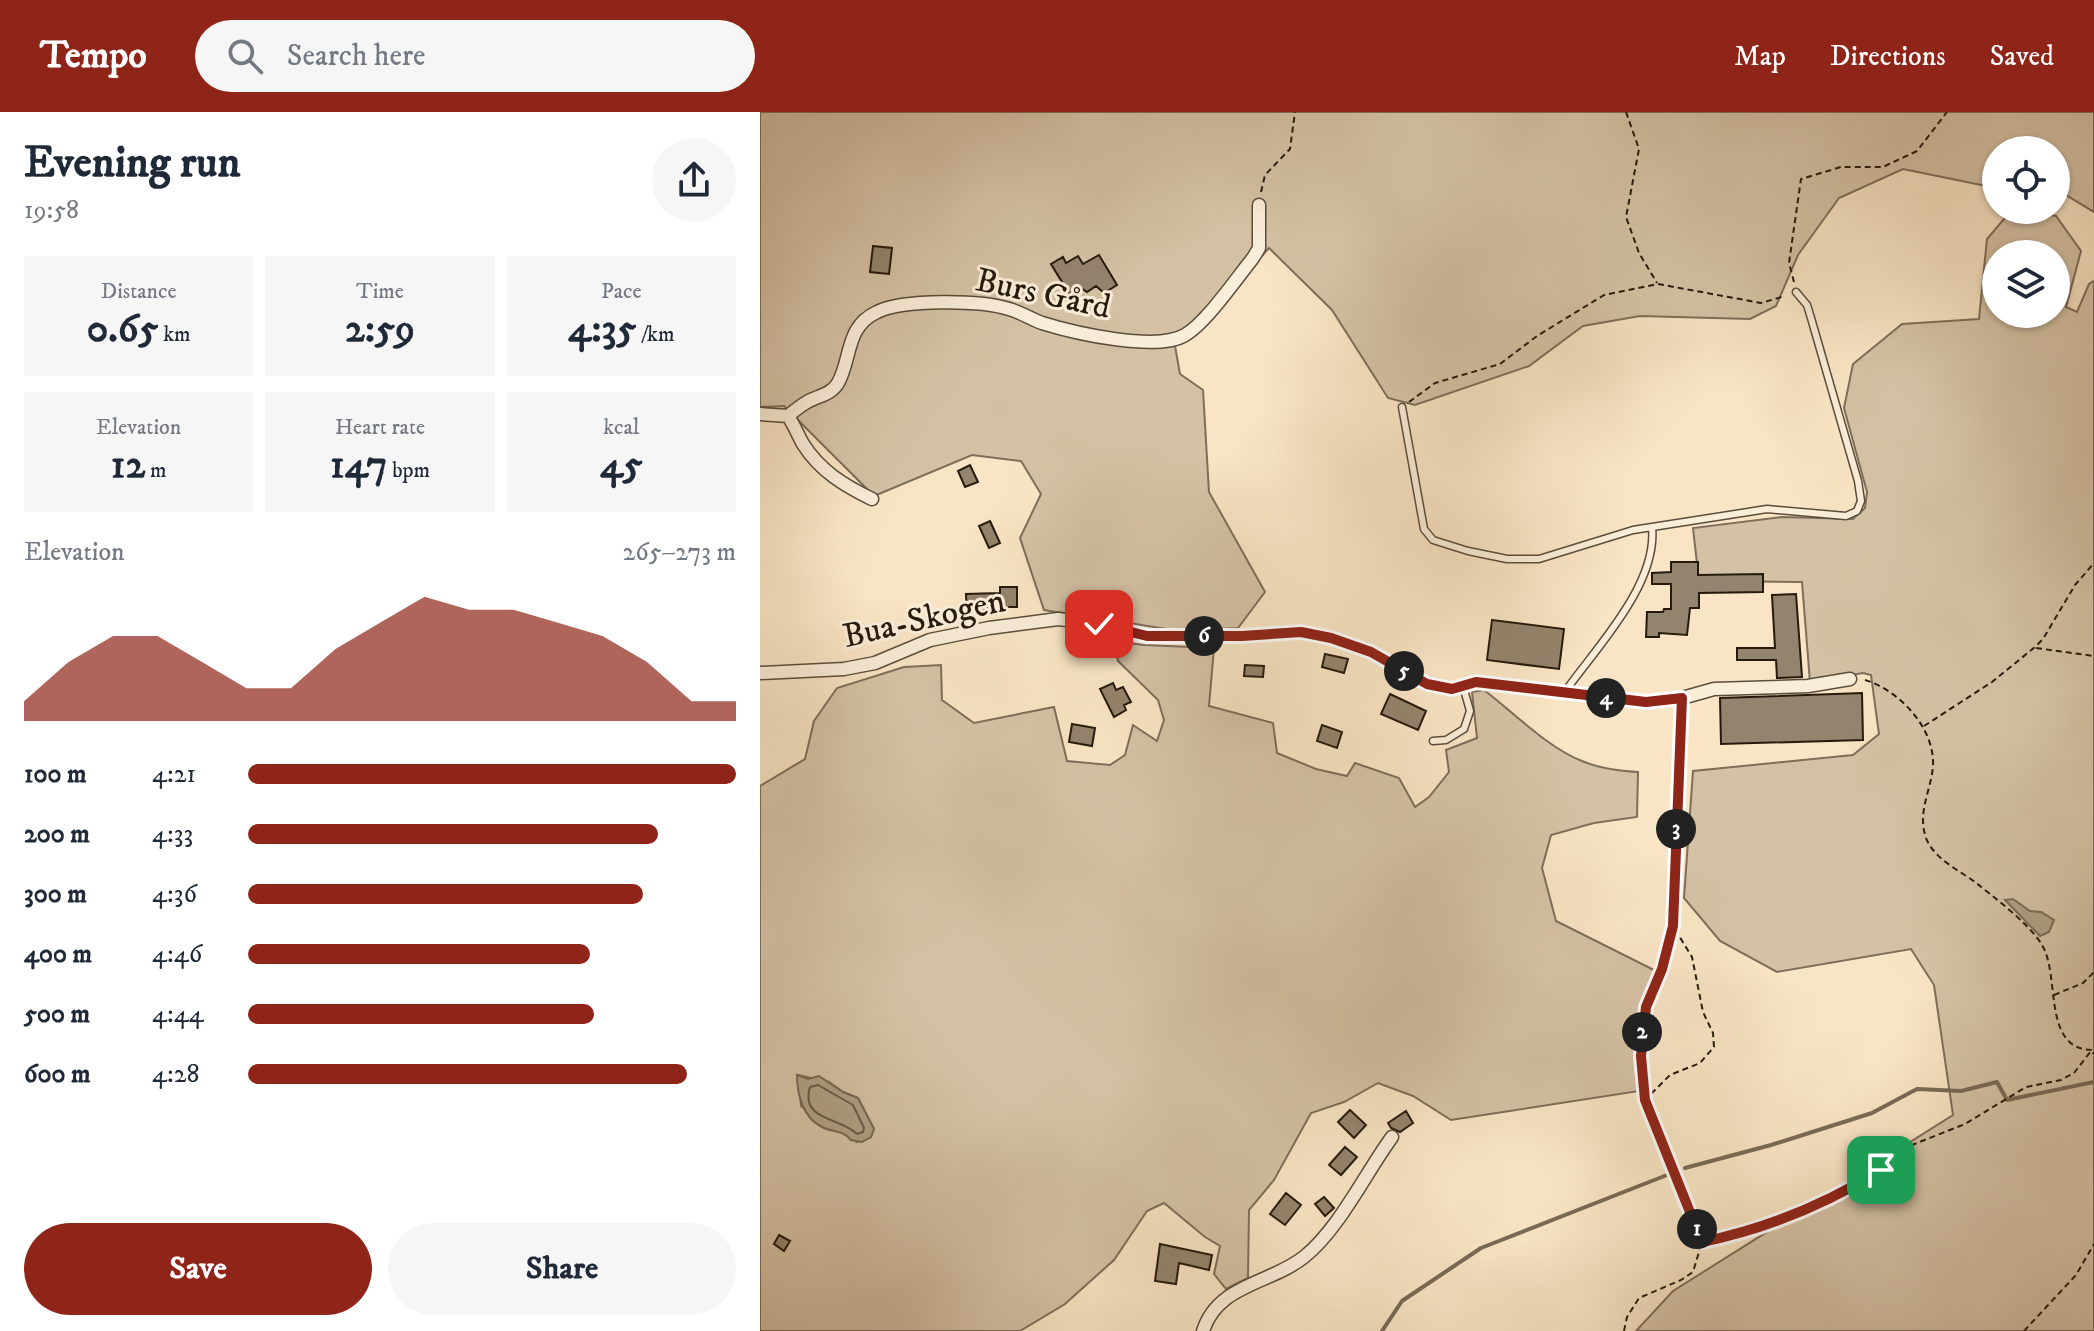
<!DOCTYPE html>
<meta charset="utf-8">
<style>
body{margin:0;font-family:"IM FELL DW Pica",serif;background:#f6f6f7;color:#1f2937;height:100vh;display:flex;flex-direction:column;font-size:30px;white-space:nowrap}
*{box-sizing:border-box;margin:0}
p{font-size:26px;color:#747a83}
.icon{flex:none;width:44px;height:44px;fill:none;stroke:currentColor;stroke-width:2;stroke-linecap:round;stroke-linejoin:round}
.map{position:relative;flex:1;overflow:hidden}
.details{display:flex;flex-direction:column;background:#fff;width:760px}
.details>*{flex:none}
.fabs{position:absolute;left:1222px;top:24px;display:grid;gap:16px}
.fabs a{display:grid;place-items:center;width:88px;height:88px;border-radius:50%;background:#fff;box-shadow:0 2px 6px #0004;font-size:40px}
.pin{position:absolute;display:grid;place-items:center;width:68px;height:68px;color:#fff;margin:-34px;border-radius:16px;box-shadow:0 4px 12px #0006}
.km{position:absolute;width:40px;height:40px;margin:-20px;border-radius:50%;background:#222;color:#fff;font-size:22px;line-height:40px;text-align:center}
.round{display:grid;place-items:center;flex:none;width:84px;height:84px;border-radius:42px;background:#f6f6f7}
.headline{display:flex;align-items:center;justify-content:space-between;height:136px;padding:0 24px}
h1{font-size:44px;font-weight:800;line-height:60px}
.metrics{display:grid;grid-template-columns:repeat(3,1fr);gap:12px;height:136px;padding:8px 24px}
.metrics div{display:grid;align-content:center;border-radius:0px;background:#f6f6f7;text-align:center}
.metrics b{font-size:40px;font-weight:800}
.metrics small{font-size:22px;font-weight:400}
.metrics p{font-size:22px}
.chart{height:224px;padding:16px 24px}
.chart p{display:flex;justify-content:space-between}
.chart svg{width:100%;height:144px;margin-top:8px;fill:#8f2418;opacity:.7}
.primary-button{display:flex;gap:16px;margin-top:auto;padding:16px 24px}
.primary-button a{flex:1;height:92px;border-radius:48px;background:#8f2418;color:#fff;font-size:32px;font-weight:800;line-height:92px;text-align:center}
.primary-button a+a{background:#f6f6f7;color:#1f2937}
ul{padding:0 24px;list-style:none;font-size:26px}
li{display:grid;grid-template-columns:128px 96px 1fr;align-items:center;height:60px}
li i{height:20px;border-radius:10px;background:#8f2418}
header{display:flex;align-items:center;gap:48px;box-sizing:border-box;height:112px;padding:0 40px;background:#8f2418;color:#fff}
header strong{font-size:38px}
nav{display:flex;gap:44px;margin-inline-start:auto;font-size:28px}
.search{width:560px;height:72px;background:#f6f6f7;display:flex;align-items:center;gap:20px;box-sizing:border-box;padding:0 28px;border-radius:44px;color:#747a83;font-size:30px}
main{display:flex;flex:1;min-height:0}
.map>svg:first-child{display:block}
.green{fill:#d5c2a6;stroke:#7e6e5a;stroke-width:2;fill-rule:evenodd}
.water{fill:#b1a086;stroke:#796a56;stroke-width:2}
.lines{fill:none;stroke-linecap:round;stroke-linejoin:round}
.shore{stroke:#6c5d4a;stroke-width:2}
.stream{stroke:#796a56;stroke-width:4}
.building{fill:#94846d;stroke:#261a0d;stroke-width:2}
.service-casing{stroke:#5b4d3b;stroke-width:9}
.minor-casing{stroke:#5b4d3b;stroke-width:15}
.path{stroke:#261a0d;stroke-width:2;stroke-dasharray:6 4;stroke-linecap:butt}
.service{stroke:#fbeed9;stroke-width:6}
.minor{stroke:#fbeed9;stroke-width:12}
.route-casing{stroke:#fff;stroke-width:16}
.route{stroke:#8f2418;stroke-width:10}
.labels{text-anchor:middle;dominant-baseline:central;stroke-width:6;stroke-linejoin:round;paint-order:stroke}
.street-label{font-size:34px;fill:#261a0d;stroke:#fbeed9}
</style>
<header>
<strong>Tempo</strong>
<div class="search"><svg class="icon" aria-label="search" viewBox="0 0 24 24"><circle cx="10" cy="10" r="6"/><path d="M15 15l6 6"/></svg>Search here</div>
<nav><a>Map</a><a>Directions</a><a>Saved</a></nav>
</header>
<main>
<section class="details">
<div class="headline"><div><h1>Evening run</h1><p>19:58</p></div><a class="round"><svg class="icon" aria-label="share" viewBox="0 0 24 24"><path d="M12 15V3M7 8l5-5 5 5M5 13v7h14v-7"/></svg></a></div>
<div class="metrics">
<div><p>Distance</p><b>0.65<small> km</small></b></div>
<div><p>Time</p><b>2:59</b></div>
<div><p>Pace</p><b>4:35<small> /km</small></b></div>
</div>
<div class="metrics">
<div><p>Elevation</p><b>12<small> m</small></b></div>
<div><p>Heart rate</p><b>147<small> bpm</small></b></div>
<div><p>kcal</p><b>45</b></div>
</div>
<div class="chart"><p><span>Elevation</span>265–273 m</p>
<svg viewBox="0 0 160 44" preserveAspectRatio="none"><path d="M0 44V38L10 26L20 18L30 18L40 26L50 34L60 34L70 22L80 14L90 6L100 10L110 10L120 14L130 18L140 26L150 38L160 38V44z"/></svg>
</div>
<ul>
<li><b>100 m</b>4:21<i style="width:100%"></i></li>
<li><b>200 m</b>4:33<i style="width:84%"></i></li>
<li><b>300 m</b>4:36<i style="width:81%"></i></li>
<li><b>400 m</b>4:46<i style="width:70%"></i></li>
<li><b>500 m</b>4:44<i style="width:71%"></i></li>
<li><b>600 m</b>4:28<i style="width:90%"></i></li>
</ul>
<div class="primary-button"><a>Save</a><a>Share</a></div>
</section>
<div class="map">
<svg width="1334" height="1219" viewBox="0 0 1334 1219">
<rect width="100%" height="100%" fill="#f9e5c5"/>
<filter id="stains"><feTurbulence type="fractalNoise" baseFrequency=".0025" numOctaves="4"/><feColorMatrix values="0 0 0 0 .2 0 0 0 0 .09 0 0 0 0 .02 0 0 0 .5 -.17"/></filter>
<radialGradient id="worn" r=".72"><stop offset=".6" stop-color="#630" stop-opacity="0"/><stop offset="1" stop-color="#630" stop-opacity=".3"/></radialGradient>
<path class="green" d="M0,0h1334v100l-38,-23v-39h-60v38l-93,-19 -64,29 -41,57 -22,51 -26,13 -110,-3 -57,10 -54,40 -114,39 -27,-7 -56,-88 -63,-62 -80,90 -14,8 5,28 23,16 6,102 56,100 -27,36 -58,3 -136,-21 -24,-72 21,-44 -20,-33 -49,-6 -98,41 -90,-90 -24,1z
M1258,98l38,6 25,35 -15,56 11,5 12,-28 5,-3v1050h-458l37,-40 280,-176 -19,-130 -23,-36 -134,23 -57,-31 -36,-43 9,-127 160,-16 26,-21 -8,-59 -8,-2 -53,9 -8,-100 -103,-1 -6,-53 89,-11 71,2 12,-11 2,-16 -23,-84 9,-44 49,-40 77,-5 8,-80 17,-20zM1236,142h60v60h-60z
M354,529l30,4 70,3 -5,58 64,17 4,30 39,16 31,7 8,-13 44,15 16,29 14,-10 20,-25 -3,-22 31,-12 -5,-46 12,-2c29,22 64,58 98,71 18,8 37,10 56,11l-1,45 -43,6 -43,12 -9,33 14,53 102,51 -22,48 3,71 -188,29 -38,-24 -35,-13 -34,19 -33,11 -37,67 -25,30 -1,68 -22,11 -12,-15 6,-28 -15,-9 -41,-34 -17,8 -33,49 -49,44 -45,27h-260v-545l45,-27 9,-38 23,-33 67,-21 37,-2 1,35 32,23 80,-16 13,54 43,4 15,-10 8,-30 24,16 7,-21 -6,-20 -40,-39zM38,963l31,7 14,10 15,6 16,31 -17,13 -21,-13h-5l-30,-23z"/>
<path class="water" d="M1253,787l17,12 11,1 13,8 -5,12 -9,4 -35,-36z
M37,963l11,4 11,-3 24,16 15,6 16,31 -3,8 -9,5 -11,-2c-9,-11 -18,-7 -29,-13 -19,-9 -25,-33 -25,-52z"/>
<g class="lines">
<path class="shore" d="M58,973l35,20 11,23 -1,4 -6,2c-17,-17 -57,-13 -47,-47z"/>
<path class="stream" d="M925,1056l86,-23 101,-32 45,-24 44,2 36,-9 10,18 87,-18
M622,1219l20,-30 79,-53 186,-73"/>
</g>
<path class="building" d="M113,134l19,2 -3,26 -19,-2z
M339,143l18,30 -13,8 -8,-7 -9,6 -6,-4 -11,7 -19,-31 12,-7 3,6 12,-7 5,8z
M210,353l8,17 -13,5 -7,-16z
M230,409l10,22 -11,5 -10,-22z
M911,450h27v13l65,-1v18l-64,1v15h-9l-3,27 -28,-2v4h-13l1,-25h16l1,-3h7v-25h-19v-11l19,-1z
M240,475h17v20h-21v8h-29l-1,-21 34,-1z
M1036,482l6,83 -25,1 -1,-18h-39v-12h38l-3,-53z
M732,508l72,9 -5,40 -72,-9z
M565,542l23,5 -4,14 -22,-6z
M485,553l19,1 -1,11 -19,-1z
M353,571l3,7 7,-3 8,15 -7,3 2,5 -12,7 -14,-28z
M1102,581l1,47 -142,4 -1,-46z
M630,582l36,17 -8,19 -37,-16z
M312,612l23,4 -3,18 -23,-4z
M562,613l20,7 -5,16 -20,-7z
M590,998l16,15 -12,13 -16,-16z
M646,999l7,12 -13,9 -9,-4 -3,-5z
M585,1035l12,10 -16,18 -12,-10z
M526,1081l15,12 -16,20 -15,-11z
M564,1085l10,11 -9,8 -10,-12z
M19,1123l11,6 -6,10 -10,-7z
M400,1132l52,11 -3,15 -30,-7 -3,21 -21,-3z"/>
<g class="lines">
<defs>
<path id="service" d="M642,295l22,122 9,11 35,11 39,8h32l94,-29 134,-21 79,7 11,-5 4,-10 -3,-20 -47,-163 -4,-13 -11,-13
M804,581c31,-44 94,-108 88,-166
M673,629l13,-1 18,-11 6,-18 -7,-25"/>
<path id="minor" d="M0,302l28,2c6,9 10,19 15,28 17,27 42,42 69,55
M28,304c6,-5 12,-10 19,-14 10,-6 24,-7 31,-19 14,-25 7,-56 39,-71 26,-13 104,-12 132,-3 11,3 22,10 33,14 32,10 115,29 143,12 21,-12 51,-56 68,-77l6,-10v-43
M0,561l84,-4 31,-6 55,-23 59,-12 69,-9 41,5 48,12h95l59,-4 30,6 40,14 56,32 25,5 24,-7 170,20 36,-4 32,-9 94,-3 42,-7
M443,1219c15,-47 67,-47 101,-74 35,-28 61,-83 88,-120"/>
</defs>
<use href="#service" class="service-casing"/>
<use href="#minor" class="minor-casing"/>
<path class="path" d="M866,0l13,37 -13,68 13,36 18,30
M501,80l4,-17 25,-26 5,-37
M1034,170l-5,-19 12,-84 40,-12h42l34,-16 30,-39
M649,290l26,-19 65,-19 37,-28 67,-41 54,-11 103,19 24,-7
M1276,536l58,8
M1105,568c34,10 70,48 68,86 -2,25 -16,46 -7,72 9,23 36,33 54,48 19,15 50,39 62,59 19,31 -1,106 52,105
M1164,614l68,-44 43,-35 8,-8 32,-54 19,-22
M1294,883l29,-12 11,-11
M885,988l-4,-44 2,-31 3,-18 16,-38 11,-41
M945,1129l33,-6 72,-27 42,-20 29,-18 26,-23 58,-23 61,-37 35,-7 13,-7 17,-22 3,3
M864,1219l3,-14 12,-19 42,-18 12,-8 9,-30 -57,-142 25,-25 30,-12 14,-16 -1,-14 -10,-21 -11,-55 -19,-31 8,-215
M1264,1219l52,-56 18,-31"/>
<use href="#service" class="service"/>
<use href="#minor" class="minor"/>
</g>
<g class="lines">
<defs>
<path id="route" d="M339,512l48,12h95l59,-4 30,6 40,14 56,32 25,5 24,-7 170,20 36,-4 -9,228 -11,43 -16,38 -5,49 4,44 57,142c64,-13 124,-38 179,-72"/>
</defs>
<use href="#route" class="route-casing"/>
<use href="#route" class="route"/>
</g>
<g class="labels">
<g class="street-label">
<text transform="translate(283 182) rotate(12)">Burs Gård</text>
<text transform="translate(164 507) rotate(-13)">Bua-Skogen</text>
</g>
</g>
<rect width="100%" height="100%" filter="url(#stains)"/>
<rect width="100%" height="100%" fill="url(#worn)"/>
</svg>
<div class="fabs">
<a><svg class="icon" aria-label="locate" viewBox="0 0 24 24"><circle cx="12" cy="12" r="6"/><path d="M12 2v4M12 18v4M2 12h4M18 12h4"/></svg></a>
<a><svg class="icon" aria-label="layers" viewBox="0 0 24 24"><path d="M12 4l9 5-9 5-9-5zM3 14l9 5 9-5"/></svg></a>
</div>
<div class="pin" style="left:1121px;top:1058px;background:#1e9e55"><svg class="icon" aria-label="arrive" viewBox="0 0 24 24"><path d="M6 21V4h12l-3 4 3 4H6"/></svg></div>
<div class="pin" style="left:339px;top:512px;background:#d93025"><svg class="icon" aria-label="check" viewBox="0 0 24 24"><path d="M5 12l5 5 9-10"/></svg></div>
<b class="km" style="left:937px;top:1117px">1</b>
<b class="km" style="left:882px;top:920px">2</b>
<b class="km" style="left:916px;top:717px">3</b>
<b class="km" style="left:846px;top:586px">4</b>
<b class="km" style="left:644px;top:559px">5</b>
<b class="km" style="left:444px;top:524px">6</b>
</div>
</main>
